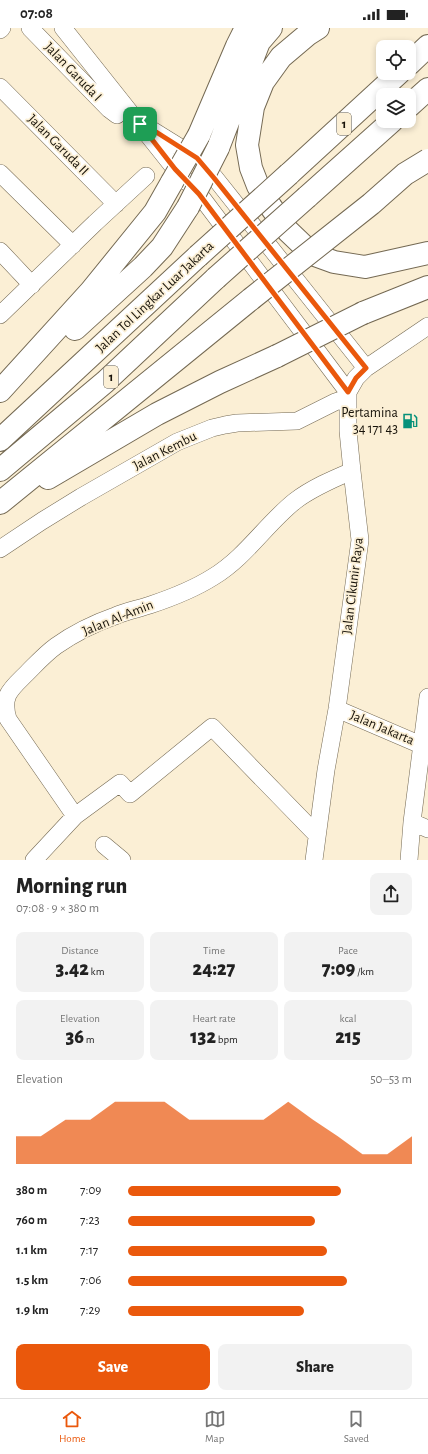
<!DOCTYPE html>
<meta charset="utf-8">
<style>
body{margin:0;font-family:"Alegreya Sans",sans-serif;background:#f2f2f2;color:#222;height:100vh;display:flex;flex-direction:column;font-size:15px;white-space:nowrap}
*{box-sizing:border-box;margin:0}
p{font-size:13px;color:#767676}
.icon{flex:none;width:22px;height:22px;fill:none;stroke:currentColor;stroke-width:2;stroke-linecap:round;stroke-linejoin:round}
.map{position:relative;height:832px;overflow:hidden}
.drawer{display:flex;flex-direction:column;background:#fff;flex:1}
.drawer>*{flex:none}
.buttons{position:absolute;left:376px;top:12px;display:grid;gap:8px}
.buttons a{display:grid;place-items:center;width:40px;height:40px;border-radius:8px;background:#fff;box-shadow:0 2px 6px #0003;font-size:20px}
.pin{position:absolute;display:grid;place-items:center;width:34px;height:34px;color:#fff;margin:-17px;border-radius:8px;box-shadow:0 2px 6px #0006}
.round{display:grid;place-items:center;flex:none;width:42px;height:42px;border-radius:8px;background:#f2f2f2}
.overview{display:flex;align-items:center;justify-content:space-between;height:68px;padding:0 16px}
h1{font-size:22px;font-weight:800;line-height:30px}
.stats{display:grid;grid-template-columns:repeat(3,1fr);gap:6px;height:68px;padding:4px 16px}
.stats div{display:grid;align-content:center;border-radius:8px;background:#f2f2f2;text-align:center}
.stats b{font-size:20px;font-weight:800}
.stats small{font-size:11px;font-weight:400}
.stats p{font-size:11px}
.chart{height:112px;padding:8px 16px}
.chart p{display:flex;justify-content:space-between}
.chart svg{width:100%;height:72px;margin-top:4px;fill:#ea580c;opacity:.7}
.button{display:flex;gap:8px;margin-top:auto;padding:8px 16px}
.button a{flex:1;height:46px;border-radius:8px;background:#ea580c;color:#fff;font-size:16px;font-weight:800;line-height:46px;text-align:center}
.button a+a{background:#f2f2f2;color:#222}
ul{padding:0 16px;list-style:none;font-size:13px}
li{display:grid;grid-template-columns:64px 48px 1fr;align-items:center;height:30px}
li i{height:10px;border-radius:5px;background:#ea580c}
.status{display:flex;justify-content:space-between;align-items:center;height:28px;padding:0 20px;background:#fff;direction:ltr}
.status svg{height:11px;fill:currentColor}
.menu{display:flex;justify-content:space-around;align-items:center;height:56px;border-top:1px solid #e0e0e0;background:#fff;font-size:11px;color:#767676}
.menu a{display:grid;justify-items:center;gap:2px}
.menu .active{color:#ea580c}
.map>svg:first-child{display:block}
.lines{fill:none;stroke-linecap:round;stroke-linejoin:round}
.minor-casing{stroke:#746953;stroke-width:18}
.highway-casing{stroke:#746953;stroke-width:24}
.minor{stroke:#fff;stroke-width:17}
.highway{stroke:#fff;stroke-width:22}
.highway-bridge-casing{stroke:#746953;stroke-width:24;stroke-linecap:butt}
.highway-bridge{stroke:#fff;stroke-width:22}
.route-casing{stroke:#fff;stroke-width:8}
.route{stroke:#ea580c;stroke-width:5}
.labels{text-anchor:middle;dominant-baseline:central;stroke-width:3.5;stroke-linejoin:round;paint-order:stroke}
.shield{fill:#fbefd5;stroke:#5b5446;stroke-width:1}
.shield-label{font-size:13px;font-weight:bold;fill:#171209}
.street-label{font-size:14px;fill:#171209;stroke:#fbefd5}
.poi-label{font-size:14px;fill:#171209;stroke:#fbefd5;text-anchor:end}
</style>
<div class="status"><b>07:08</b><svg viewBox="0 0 49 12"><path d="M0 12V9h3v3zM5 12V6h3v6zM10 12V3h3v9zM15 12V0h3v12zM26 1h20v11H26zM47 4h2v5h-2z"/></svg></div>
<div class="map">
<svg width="428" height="832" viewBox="0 0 428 832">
<rect width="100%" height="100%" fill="#fbefd5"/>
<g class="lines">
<defs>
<path id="minor" d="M30,0l79,81 8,6
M63,0l112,141 24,25 149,198
M0,2l2,-2
M0,59l116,117
M147,99l50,31 18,20 151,190
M0,145l73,72
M0,223l32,34
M0,287l95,-92 51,-47
M0,521l42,-28 39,-24 96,-55 35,-14 13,-3 12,-2 60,-2 38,-19 12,-4
M337,681l91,39
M75,788l-67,-97c-7,-24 3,-30 19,-46 9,-9 18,-19 29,-27 17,-12 39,-23 59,-30 11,-5 23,-7 35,-11 21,-7 44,-16 63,-28 33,-20 53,-53 82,-76 17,-13 38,-22 57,-30
M412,794l16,7
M104,817l18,15
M34,832l41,-44 45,-33 10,11 82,-67 105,108
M314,832l12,-90 11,-61 23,-169 -8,-69 -4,-40v-39l8,-14 10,-10 62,-42
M409,832l3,-38 16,-125"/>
<path id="highway" d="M318,0l-11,7 -26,22 -18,25 -10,25 -6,38 4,23 7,18 13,21 17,24 24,23 22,8 31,5 63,-14
M409,36l19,-18
M409,78l19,-17
M199,107l38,-89 9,-18
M218,120l41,-106 12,-14
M289,146l110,-101
M307,169l85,-76
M363,285l65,-26
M75,301l68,-62 19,-20 26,-40
M0,363l91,-100 64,-79 17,-30
M0,412l198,-184
M0,442l105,-88 111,-104
M48,450l109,-64 63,-32 57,-26
M0,475l251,-204"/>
</defs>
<use href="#minor" class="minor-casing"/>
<use href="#highway" class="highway-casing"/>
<use href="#minor" class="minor"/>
<use href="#highway" class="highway"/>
<defs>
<path id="highway-bridge" d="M172,154l27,-47
M188,179l30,-59
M198,228l91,-82
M216,250l91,-81
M251,271l120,-95 34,-30 23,-14
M277,328l86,-43"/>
</defs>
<use href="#highway-bridge" class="highway-bridge-casing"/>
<use href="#highway-bridge" class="highway-bridge"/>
</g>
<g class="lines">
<defs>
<path id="route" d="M140,96l13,6 44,28 17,20 152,190 -10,10 -8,14 -149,-198 -24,-25z"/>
</defs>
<use href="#route" class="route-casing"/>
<use href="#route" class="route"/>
</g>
<defs>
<symbol id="fuel-bare" viewBox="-9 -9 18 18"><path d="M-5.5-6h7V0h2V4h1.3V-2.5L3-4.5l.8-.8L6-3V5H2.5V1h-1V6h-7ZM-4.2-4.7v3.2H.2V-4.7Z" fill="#06917a" stroke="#fbefd5" stroke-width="2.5" paint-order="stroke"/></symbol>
</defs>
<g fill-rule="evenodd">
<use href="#fuel-bare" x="399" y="382" width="22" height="22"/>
</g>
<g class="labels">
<g class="shield">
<rect x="337" y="85" width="14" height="22" rx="3"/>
<rect x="104" y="338" width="14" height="22" rx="3"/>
</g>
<g class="shield-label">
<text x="344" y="96">1</text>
<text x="111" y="349">1</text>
</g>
<g class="street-label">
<text transform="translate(73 44) rotate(46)">Jalan Garuda I</text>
<text transform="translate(58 117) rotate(45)">Jalan Garuda II</text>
<text transform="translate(155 269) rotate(-43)">Jalan Tol Lingkar Luar Jakarta</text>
<text transform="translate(165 423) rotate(-27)">Jalan Kembu</text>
<text transform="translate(353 558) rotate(-83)">Jalan Cikunir Raya</text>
<text transform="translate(118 590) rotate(-22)">Jalan Al-Amin</text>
<text transform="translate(382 700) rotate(23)">Jalan Jakarta</text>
</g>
<g class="poi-label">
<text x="398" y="385">Pertamina<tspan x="398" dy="16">34 171 43</tspan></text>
</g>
</g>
</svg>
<div class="buttons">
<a><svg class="icon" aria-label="locate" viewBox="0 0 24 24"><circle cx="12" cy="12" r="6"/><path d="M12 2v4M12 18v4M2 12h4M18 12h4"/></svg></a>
<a><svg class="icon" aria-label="layers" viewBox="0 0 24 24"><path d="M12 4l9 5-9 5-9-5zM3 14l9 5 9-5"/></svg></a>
</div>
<div class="pin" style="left:140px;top:96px;background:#1e9e55"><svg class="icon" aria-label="arrive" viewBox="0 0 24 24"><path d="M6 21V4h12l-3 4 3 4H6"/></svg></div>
</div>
<section class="drawer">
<div class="overview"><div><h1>Morning run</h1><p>07:08 · 9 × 380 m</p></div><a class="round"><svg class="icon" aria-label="share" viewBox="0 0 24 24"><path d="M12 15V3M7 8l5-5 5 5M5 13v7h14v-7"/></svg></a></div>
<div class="stats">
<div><p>Distance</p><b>3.42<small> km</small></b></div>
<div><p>Time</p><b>24:27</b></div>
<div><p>Pace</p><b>7:09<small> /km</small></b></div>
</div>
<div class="stats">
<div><p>Elevation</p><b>36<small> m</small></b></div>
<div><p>Heart rate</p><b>132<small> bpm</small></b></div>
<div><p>kcal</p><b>215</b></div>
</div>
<div class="chart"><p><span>Elevation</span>50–53 m</p>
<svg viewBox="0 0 160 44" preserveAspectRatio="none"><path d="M0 44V27L10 27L20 17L30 17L40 6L50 6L60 6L70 17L80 17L90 17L100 17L110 6L120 17L130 27L140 38L150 38L160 27V44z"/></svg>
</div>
<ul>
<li><b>380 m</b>7:09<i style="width:75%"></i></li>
<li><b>760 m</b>7:23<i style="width:66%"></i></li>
<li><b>1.1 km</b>7:17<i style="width:70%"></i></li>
<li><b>1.5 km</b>7:06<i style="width:77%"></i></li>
<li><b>1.9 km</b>7:29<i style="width:62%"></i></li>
</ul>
<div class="button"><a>Save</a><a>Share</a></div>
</section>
<nav class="menu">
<a class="active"><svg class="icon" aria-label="home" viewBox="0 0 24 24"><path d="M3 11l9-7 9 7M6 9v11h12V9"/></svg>Home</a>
<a><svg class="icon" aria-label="map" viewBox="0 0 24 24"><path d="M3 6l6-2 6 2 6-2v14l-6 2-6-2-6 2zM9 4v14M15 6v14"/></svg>Map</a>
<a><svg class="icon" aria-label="saved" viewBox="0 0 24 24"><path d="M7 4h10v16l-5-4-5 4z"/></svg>Saved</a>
</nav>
